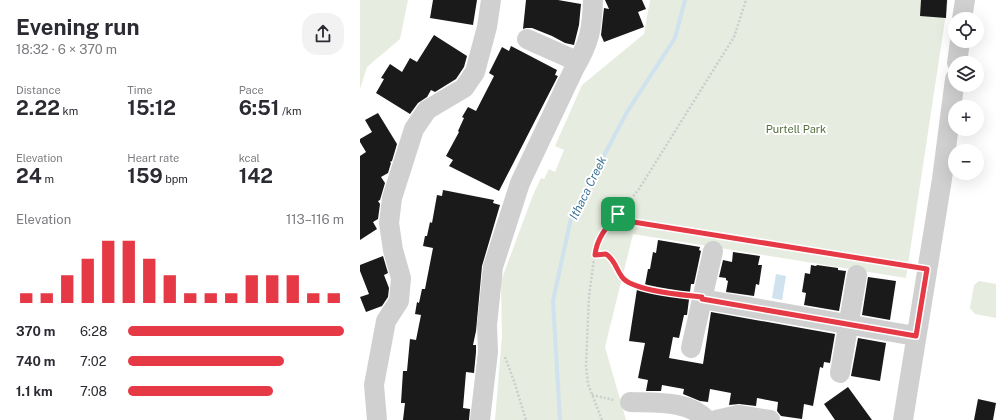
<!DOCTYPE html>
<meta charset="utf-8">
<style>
body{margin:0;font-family:"Public Sans",sans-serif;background:#f2f2f3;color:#2b2b33;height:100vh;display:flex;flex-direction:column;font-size:15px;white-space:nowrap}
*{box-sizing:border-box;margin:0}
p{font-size:13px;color:#7c7c81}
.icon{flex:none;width:22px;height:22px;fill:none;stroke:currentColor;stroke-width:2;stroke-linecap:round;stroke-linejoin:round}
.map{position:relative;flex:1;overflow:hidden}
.drawer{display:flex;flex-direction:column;background:#fff;width:360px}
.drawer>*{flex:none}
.controls{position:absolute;left:588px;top:12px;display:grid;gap:8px}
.controls a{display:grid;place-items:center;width:36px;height:36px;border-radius:50%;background:#fff;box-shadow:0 4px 16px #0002;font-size:20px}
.pin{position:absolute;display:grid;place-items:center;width:34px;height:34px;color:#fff;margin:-17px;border-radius:8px;box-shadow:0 2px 6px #0006}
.round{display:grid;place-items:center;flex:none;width:42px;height:42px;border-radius:16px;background:#f2f2f3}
.summary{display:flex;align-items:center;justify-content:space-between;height:68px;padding:0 16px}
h1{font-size:22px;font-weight:700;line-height:30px}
.metrics{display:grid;grid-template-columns:repeat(3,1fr);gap:6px;height:68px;padding:4px 16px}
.metrics div{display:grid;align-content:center}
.metrics b{font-size:20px;font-weight:700}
.metrics small{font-size:11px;font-weight:400}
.metrics p{font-size:11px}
.chart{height:112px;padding:8px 16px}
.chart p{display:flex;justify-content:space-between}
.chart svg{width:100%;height:72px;margin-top:4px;stroke:#e63946;stroke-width:6}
ul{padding:0 16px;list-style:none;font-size:13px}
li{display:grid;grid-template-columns:64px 48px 1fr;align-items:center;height:30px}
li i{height:10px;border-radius:5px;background:#e63946}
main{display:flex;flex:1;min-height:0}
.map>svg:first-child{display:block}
.green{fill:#e6ecdf}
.water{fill:#cfe2ee}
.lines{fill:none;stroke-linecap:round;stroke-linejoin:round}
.stream{stroke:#cfe2ee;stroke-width:4}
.building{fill:#1a1a1a}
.path{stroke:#cdcdcd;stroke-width:2.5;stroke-dasharray:2 2;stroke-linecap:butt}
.minor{stroke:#d0d0d0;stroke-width:20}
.route-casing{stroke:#fff;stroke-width:8}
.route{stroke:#e63946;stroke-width:5}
.labels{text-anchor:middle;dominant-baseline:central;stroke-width:4;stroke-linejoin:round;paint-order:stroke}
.park-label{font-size:11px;fill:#56703f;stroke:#fff}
.water-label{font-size:12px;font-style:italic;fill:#3f7597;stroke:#fff}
</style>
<main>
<section class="drawer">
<div class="summary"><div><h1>Evening run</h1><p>18:32 · 6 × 370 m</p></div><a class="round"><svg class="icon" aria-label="share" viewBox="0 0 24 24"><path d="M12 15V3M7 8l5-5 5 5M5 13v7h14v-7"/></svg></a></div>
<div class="metrics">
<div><p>Distance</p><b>2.22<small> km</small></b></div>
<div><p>Time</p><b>15:12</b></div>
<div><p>Pace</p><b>6:51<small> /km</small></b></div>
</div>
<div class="metrics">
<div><p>Elevation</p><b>24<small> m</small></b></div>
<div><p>Heart rate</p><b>159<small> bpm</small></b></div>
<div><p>kcal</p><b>142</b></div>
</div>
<div class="chart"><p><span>Elevation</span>113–116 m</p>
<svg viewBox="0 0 160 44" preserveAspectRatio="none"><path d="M5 44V38M15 44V38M25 44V27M35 44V17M45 44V6M55 44V6M65 44V17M75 44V27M85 44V38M95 44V38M105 44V38M115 44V27M125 44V27M135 44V27M145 44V38M155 44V38"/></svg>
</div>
<ul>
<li><b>370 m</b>6:28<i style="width:100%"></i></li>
<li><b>740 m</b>7:02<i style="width:72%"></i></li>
<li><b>1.1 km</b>7:08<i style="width:67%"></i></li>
</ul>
</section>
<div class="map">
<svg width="636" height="420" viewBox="0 0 636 420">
<rect width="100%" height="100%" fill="#fff"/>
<path class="green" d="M0,0h48l-8,39 -33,28 -7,22z
M290,0h298l-42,278 -273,-44 -28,113 21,73h-131l7,-84 -1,-55 32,-86 8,-17 3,1 5,-10 6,3 9,-22 -9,-4 27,-61 62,-51z
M619,281l17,3v34l-21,-4 -5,-6 4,-23z"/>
<path class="water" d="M416,274l10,2 -4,24 -10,-2z"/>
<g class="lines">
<path class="stream" d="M200,420l-7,-119 18,-83 56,-106 48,-74 10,-38"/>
</g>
<path class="building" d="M73,0h44l-4,25 -43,-7z
M166,0h32l23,4 -2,21 -5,20 -9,-2 -13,-7 -20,-8h-6l-3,1z
M245,0h37l4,9 -8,3 6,15 -40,15 -3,-7 3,-27 5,1z
M561,0h26l-1,18 -26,-2z
M74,35l33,21 -3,11 -8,12 -21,13 -4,-2 -4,7 -9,6 -8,11 -34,-21 8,-14 -3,-1 9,-14 12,8 8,-14 7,4z
M151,46l46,24 -2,5 3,1 -59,115 -50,-25 4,-6 -7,-4 13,-24 -1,-1 6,-13 -2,-1 6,-10 8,4 18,-35 -5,-3 13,-26 7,4z
M18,113l19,31 -5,17 -2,1 1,1 -3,10 -7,4 4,6 -5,17 -2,1 2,3 -2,15 -5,3 4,7 -17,11v-84l6,-4 -6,-10v-3l12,-7 -7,-12z
M83,190l51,10 -1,3 7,2 -18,61 -6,65 -3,14h3v7l-2,21 -8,-1 -3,36 7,1 -1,11h-66l2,-17h-4l2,-32h4l3,-32 6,1 5,-25 -6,-1 2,-12 2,1 3,-14h3l8,-41 -10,-2 2,-10h2l3,-14 2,1 5,-28 5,1z
M298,240l42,7 -1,3 2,1 -7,33h-3l-4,31h-3l-5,23 -6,-1 -4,21 34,6 8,-52 124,22 -5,29 -6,-1 -1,6 -3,-1 -7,39 -9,-2 -2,15 -21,-3 -4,-5 1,-9 -21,-4 -1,8 -17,-2 -10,1 2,-12 -21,-4 -2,13 -8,-1 -17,-7 1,-5 -22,-4 -1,6h-15l2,-11 -10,-2 7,-35 -16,-2 8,-52 7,1 4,-21h2l3,-17 3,1z
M373,252l27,4 -2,9h4l-3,20 -3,-1 -2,12 -28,-4 2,-11 -2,-1v-2l-7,-1 4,-17 9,2z
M23,256l5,17 -4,2 5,13 -1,9 -6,9 -16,6 -6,-15 9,-3 -9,-23v-6z
M451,265l5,1 1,-1 21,3v2l8,1 -7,40 -35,-6 2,-12 -4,-1 3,-19 5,1z
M508,277l28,4 -6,39 -28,-5z
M498,338l28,5 -6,38 -29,-5z
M488,387l24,33h-37l-11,-16z
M618,399l18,4 -3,17h-19z"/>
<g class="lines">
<path class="path" d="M259,214l8,7 82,13
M362,236l133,21
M235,255l12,-1c8,6 9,14 15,23 9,13 49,16 64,18
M504,259l48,8
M145,357l9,24 12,39
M232,395l22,5
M242,420l-14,-36 -2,-18 3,-70 7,-52 10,-15 33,-40 95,-152 12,-37"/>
<path class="minor" d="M602,19l3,-19
M597,63l3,-22
M215,67c15,-25 17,-39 18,-67
M342,299l213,37
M331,348l22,-97
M480,373l17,-98
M270,402c26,1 58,-2 77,18
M17,420l-3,-35 12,-64 13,-20 2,-23 -8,-28 -4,-27 3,-25 22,-69 13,-19 37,-22 11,-16 12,-45 4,-27
M120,420l8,-68 -1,-27 6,-58 27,-84 55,-116 -3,-8 -45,-20
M356,420l22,-5 32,5
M543,420l39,-241 13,-100"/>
</g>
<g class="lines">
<defs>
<path id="route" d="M258,214l9,7 300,48 -11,67 -214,-37v-2c-17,-2 -70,-6 -80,-20 -6,-8 -7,-17 -16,-23l-11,1c2,-18 12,-28 23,-41z"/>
</defs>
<use href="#route" class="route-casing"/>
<use href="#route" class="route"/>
</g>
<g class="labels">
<g class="park-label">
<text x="436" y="129">Purtell Park</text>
</g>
<g class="water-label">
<text transform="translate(228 188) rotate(-64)">Ithaca Creek</text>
</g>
</g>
</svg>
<div class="controls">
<a><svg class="icon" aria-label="locate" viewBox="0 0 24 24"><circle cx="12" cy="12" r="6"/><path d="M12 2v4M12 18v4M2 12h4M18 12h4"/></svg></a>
<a><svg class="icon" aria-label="layers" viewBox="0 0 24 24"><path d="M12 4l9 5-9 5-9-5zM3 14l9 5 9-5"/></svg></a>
<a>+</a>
<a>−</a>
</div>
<div class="pin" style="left:258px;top:214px;background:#1e9e55"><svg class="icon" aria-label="arrive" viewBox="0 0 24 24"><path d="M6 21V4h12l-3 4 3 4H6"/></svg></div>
</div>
</main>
